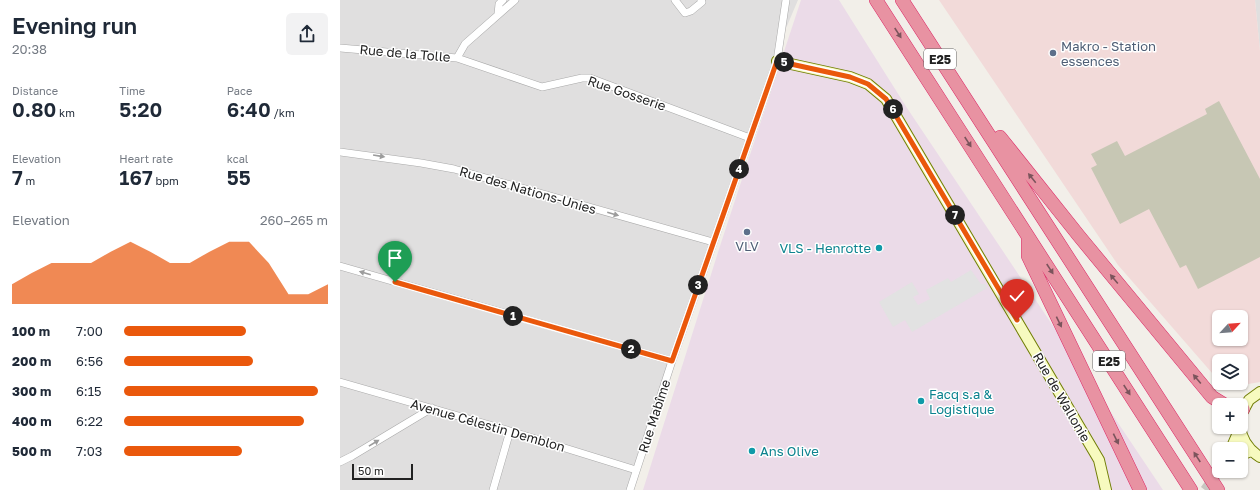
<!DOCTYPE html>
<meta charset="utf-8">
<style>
body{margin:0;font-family:"Golos Text",sans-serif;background:#f2f2f3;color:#1f2937;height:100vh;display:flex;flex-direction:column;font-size:15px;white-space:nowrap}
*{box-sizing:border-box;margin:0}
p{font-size:13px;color:#747a83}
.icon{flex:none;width:22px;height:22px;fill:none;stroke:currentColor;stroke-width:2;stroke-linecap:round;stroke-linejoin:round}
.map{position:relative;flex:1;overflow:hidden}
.drawer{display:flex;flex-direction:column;background:#fff;width:340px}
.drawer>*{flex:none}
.needle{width:26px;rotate:64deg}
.controls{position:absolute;left:872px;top:310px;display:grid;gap:8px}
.controls a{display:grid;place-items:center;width:36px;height:36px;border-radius:6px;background:#fff;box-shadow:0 1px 3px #0004;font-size:20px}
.scale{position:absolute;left:12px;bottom:10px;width:61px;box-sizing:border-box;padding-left:4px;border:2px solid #222;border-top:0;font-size:11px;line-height:14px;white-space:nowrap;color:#222;-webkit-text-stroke:3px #fff;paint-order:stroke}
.pin{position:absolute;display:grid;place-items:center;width:34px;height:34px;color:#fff;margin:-41px -17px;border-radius:50% 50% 50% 0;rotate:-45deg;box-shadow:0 0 4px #0007}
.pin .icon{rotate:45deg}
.km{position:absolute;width:20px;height:20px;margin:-10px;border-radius:50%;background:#222;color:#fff;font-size:11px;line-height:20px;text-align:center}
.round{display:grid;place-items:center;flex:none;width:42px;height:42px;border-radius:6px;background:#f2f2f3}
.overview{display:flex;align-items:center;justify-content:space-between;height:68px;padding:0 12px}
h1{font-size:22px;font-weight:600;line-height:30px}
.stats{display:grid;grid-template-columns:repeat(3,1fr);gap:6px;height:68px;padding:4px 12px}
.stats div{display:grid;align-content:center}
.stats b{font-size:20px;font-weight:600}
.stats small{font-size:11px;font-weight:400}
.stats p{font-size:11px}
.chart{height:112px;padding:8px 12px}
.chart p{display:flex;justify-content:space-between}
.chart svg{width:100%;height:72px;margin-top:4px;fill:#ea580c;opacity:.7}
ul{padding:0 12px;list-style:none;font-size:13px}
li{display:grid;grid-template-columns:64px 48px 1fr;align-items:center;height:30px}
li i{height:10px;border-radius:5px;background:#ea580c}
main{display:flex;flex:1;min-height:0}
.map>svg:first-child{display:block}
.residential{fill:#e0dfdf}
.commercial{fill:#f2dad9;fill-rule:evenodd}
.industrial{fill:#ebdbe8}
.construction{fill:#c7c7b4}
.parking{fill:#e2e2e2}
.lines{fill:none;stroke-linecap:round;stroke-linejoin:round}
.secondary-tunnel{stroke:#c8c6c1;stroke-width:10;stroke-dasharray:10 5;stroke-linecap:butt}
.street-casing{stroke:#a9a9a9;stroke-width:8}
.secondary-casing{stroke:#707d05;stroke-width:12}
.highway-casing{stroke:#dc2a67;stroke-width:14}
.street{stroke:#fff;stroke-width:7}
.secondary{stroke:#f7fabf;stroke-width:10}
.highway{stroke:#e892a2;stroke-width:13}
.oneway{fill:#7b545c}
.oneway2{fill:#9c9c9c}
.route-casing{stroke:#fff;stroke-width:8}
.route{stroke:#ea580c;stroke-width:5}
.service-dot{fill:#5c6f8a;stroke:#fff;stroke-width:1.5}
.culture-dot{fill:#0f9aa8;stroke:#fff;stroke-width:1.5}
.labels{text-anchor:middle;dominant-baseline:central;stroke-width:3;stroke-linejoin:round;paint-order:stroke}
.shield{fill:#fff;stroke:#646464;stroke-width:1}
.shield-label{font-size:12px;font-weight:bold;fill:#222}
.service-label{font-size:13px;fill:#4e5e75;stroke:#fff;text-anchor:start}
.street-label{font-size:13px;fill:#222;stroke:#fff}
.culture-label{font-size:13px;fill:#0d838f;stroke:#fff;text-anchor:start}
</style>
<main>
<section class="drawer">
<div class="overview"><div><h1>Evening run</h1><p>20:38</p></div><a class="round"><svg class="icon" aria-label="share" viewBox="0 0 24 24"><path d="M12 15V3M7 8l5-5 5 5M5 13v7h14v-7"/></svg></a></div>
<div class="stats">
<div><p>Distance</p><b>0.80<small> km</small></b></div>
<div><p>Time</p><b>5:20</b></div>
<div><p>Pace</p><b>6:40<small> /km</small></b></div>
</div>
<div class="stats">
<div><p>Elevation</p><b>7<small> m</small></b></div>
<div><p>Heart rate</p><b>167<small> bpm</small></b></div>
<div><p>kcal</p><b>55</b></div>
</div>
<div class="chart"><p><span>Elevation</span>260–265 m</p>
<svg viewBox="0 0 160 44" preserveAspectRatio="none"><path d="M0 44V32L10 25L20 19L30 19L40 19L50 12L60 6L70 12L80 19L90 19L100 12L110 6L120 6L130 19L140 38L150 38L160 32V44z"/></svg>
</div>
<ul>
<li><b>100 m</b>7:00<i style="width:60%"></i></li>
<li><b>200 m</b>6:56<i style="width:63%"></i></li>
<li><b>300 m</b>6:15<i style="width:95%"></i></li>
<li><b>400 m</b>6:22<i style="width:88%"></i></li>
<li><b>500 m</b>7:03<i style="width:58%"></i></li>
</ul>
</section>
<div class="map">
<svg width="920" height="490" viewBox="0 0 920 490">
<rect width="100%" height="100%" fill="#f2efe9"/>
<path class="residential" d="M0,0h458l-17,40 -151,450h-290z
M915,0h5v51z"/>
<path class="commercial" d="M599,0h316l5,51v331l-35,6 -4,-5h20v-22h-22v20l-101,-116zM879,317h22v22h-22z"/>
<path class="industrial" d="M461,0h38l68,108 256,382h-520l77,-244z"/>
<path class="construction" d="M879,101l41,78v78l-62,32 -12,-24 -6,3 -31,-59 -29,15 -29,-56 6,-3 -6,-11 26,-13 8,15 82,-42 -2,-5z"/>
<path class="parking" d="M631,270l10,14h4l2,4 -75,44 -7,-12 -12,7 -14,-25 33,-20 7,12 -6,3 5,8 12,-6 -4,-9 22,-12 3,4z"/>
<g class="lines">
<path class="secondary-tunnel" d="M865,490l14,-19"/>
<defs>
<path id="street" d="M335,0l10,13 6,-2 11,-9 -1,-2
M158,14l1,-10 4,-4
M0,48l117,10 85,29 40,-9h8l160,60
M117,58l8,-14 50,-44
M0,152l81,11 33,6 259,73
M0,266l332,95
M0,382l170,49 126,39
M0,462l12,-6 80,-48
M153,490l17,-59
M290,490l42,-129 105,-300 9,-61"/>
<path id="secondary" d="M437,61l73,16 18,7 18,15 213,361 7,30
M901,415l8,-15 11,-8
M900,427c2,14 9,23 20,30
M891,449l9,-21
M901,455l10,-4"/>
<path id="highway" d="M536,0l315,490
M562,0l316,490
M660,137l79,99 133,161 13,8
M688,237v19l112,234
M901,408l2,1"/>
</defs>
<use href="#street" class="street-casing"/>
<use href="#secondary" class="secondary-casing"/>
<use href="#highway" class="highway-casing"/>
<use href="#street" class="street"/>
<use href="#secondary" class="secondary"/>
<use href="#highway" class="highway"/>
</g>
<defs><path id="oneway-solid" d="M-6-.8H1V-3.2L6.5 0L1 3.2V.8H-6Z"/></defs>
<g class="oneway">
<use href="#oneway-solid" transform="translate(558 33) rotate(57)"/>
<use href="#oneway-solid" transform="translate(628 142) rotate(57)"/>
<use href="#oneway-solid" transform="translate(692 178) rotate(-129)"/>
<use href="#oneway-solid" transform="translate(710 269) rotate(57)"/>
<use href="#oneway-solid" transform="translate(774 279) rotate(-130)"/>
<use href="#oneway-solid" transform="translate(719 322) rotate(64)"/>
<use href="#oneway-solid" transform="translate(857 379) rotate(-130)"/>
<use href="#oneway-solid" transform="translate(787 390) rotate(57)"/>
<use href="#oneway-solid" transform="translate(776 439) rotate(64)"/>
<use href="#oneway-solid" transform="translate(857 457) rotate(-123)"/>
</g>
<g class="oneway2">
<use href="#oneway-solid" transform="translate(39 156) rotate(9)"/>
<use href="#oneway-solid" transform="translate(273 214) rotate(16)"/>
<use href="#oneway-solid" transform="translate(25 273) rotate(-164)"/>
<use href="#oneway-solid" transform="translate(34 443) rotate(-31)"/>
</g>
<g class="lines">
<defs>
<path id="route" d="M55,282l277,79 105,-300 73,16 18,7 18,15 131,221"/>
</defs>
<use href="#route" class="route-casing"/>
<use href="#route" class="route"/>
</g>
<g class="service-dot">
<circle cx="713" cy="53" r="4"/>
<circle cx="407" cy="232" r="4"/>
</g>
<g class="culture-dot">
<circle cx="539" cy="248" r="4"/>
<circle cx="581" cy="401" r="4"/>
<circle cx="412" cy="451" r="4"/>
</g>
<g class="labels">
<g class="shield">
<rect x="584" y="49" width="32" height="20" rx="3"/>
<rect x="753" y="351" width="32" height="20" rx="3"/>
</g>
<g class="shield-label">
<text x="600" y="59">E25</text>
<text x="769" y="361">E25</text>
</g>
<g class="service-label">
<text x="721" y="46">Makro - Station<tspan x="721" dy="15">essences</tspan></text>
<text x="407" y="246" text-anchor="middle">VLV</text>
</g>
<g class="street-label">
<text transform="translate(65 53) rotate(5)">Rue de la Tolle</text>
<text transform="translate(287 93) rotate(19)">Rue Gosserie</text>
<text transform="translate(188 190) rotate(16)">Rue des Nations-Unies</text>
<text transform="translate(722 397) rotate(60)">Rue de Wallonie</text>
<text transform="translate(314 416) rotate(-72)">Rue Mabîme</text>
<text transform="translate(148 425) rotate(16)">Avenue Célestin Demblon</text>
</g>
<g class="culture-label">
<text x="531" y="248" text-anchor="end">VLS - Henrotte</text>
<text x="589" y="394">Facq s.a &amp;<tspan x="589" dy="15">Logistique</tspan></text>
<text x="420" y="451">Ans Olive</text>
</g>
</g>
</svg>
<div class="controls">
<a><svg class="needle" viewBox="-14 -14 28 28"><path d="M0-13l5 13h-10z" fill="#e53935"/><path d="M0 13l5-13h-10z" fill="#747a83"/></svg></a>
<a><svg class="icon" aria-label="layers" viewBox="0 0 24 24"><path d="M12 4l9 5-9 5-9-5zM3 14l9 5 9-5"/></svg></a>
<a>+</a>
<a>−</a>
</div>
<div class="scale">50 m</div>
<div class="pin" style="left:55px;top:282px;background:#1e9e55"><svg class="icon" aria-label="arrive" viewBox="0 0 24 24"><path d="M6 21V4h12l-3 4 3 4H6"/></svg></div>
<div class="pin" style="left:677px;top:320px;background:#d93025"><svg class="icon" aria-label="check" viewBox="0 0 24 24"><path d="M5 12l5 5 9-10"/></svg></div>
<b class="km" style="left:173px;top:316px">1</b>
<b class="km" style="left:291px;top:349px">2</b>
<b class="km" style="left:358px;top:285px">3</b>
<b class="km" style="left:399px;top:169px">4</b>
<b class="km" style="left:444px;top:62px">5</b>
<b class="km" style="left:553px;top:109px">6</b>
<b class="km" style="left:615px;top:215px">7</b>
</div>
</main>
